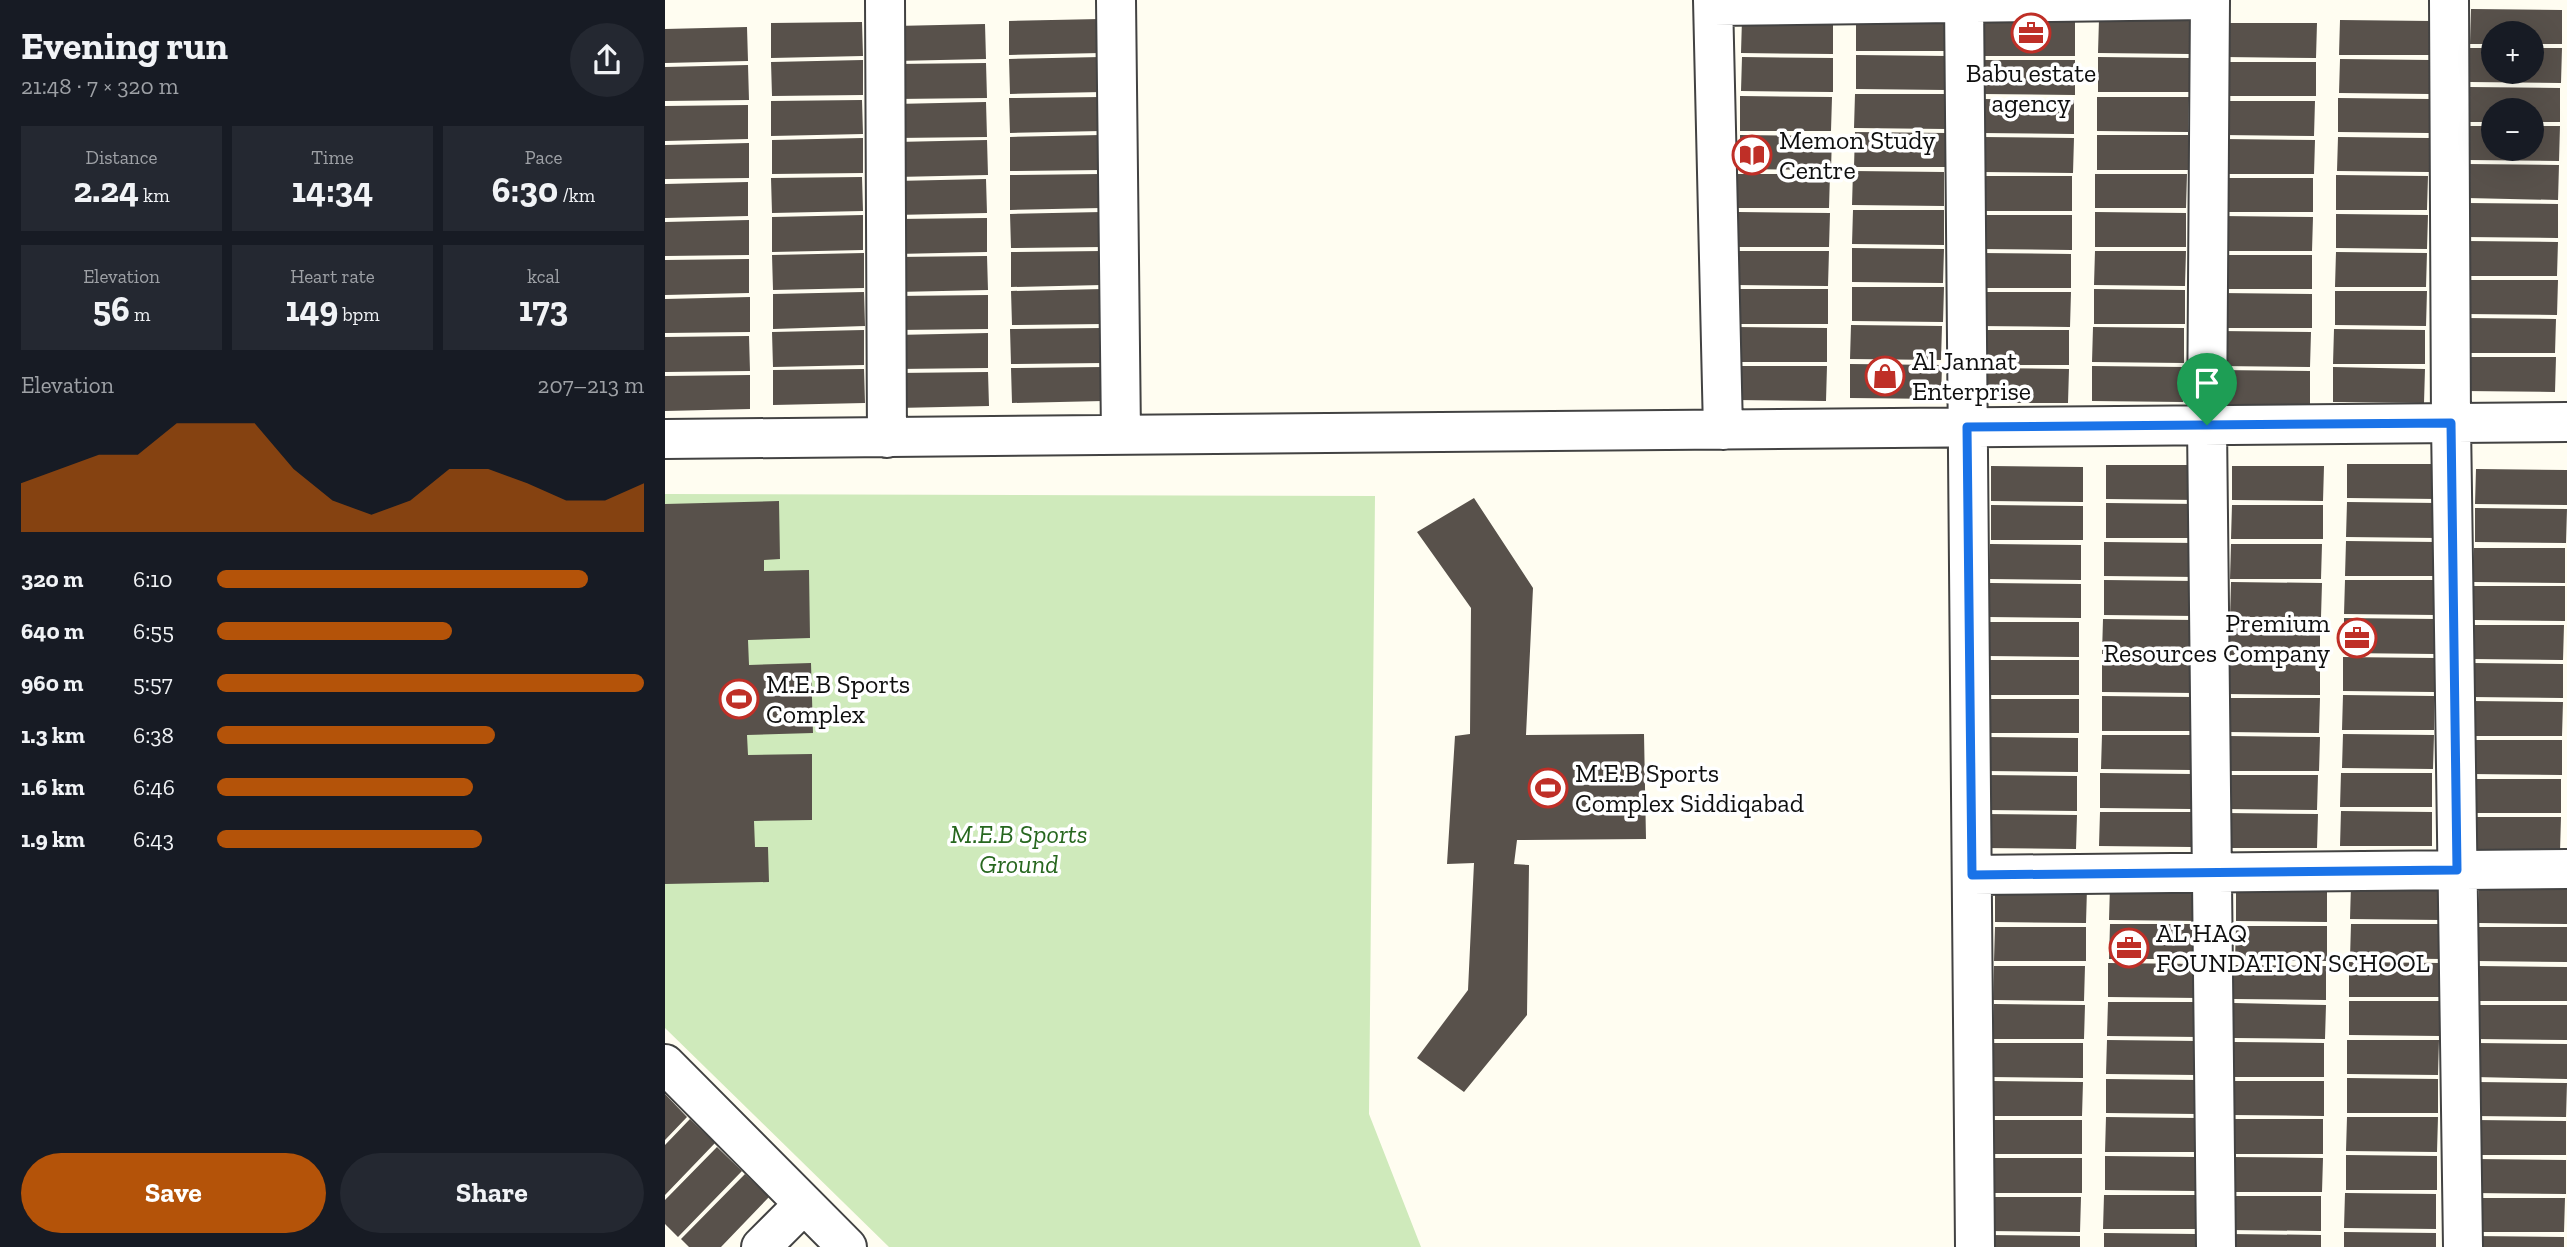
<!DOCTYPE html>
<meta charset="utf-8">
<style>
body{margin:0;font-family:"Zilla Slab",serif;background:#242831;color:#f1f3f6;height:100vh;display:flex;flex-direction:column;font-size:26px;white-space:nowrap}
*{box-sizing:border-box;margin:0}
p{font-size:23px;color:#9ea1a6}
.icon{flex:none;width:38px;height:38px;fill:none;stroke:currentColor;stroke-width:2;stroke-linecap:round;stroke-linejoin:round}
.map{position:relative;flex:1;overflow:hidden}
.side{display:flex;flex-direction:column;background:#171b24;width:665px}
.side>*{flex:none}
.buttons{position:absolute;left:1816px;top:21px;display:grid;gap:14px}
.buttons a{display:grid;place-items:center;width:63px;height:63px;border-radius:50%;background:#171b24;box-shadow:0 7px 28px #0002;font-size:35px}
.pin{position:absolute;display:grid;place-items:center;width:60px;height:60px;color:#fff;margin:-72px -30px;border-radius:50% 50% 50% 0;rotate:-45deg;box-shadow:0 0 7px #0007}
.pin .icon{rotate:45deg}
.round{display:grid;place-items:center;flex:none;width:74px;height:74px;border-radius:37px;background:#242831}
.summary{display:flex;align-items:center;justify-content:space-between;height:119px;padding:0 21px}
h1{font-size:38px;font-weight:700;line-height:52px}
.figures{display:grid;grid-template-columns:repeat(3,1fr);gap:10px;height:119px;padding:7px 21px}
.figures div{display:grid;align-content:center;border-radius:0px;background:#242831;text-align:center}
.figures b{font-size:35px;font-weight:700}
.figures small{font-size:19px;font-weight:400}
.figures p{font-size:19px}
.chart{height:196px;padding:14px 21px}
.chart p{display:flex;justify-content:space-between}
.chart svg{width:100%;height:126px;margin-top:7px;fill:#b45309;opacity:.7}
.button{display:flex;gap:14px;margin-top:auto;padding:14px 21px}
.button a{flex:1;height:80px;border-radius:42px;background:#b45309;color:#fff;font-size:28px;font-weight:700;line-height:80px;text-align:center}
.button a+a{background:#242831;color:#f1f3f6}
ul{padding:0 21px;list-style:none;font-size:23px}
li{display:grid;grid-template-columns:112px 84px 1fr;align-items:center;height:52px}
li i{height:18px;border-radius:9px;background:#b45309}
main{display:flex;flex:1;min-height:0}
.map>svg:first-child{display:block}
.green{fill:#cfeabb}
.building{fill:#58514b}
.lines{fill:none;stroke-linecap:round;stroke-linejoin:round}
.street-casing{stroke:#424242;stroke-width:42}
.street{stroke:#fff;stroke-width:38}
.route-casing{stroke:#fff;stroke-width:14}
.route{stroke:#1a73e8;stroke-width:9}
.labels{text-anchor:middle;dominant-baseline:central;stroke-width:7;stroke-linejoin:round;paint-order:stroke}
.poi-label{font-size:26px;fill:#0f0f0f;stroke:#fff;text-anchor:start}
.park-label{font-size:26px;font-style:italic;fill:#27671f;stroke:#fff}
</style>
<main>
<section class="side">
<div class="summary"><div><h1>Evening run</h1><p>21:48 · 7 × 320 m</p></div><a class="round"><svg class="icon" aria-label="share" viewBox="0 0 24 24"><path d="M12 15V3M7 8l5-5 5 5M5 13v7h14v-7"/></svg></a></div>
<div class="figures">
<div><p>Distance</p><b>2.24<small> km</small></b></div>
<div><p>Time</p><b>14:34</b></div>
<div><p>Pace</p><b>6:30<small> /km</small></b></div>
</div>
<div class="figures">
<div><p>Elevation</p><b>56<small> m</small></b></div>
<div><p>Heart rate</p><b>149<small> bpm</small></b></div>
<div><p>kcal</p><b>173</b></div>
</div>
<div class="chart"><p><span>Elevation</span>207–213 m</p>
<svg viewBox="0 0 160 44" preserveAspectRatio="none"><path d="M0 44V27L10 22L20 17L30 17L40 6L50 6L60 6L70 22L80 33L90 38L100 33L110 22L120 22L130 27L140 33L150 33L160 27V44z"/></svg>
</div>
<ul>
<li><b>320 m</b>6:10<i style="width:87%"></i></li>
<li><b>640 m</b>6:55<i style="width:55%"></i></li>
<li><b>960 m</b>5:57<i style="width:100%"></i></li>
<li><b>1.3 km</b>6:38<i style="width:65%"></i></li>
<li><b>1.6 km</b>6:46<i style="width:60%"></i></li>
<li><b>1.9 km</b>6:43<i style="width:62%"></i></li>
</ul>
<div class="button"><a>Save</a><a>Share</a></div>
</section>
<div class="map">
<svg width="1902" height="1247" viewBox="0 0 1902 1247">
<rect width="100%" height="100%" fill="#fffdf1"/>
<path class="green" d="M0,494l710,2 -6,618 52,133h-532l-224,-219z"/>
<path class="building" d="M1806,9l91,1v34h-30v-11h-38v11h-24z
M1191,16l92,1v34h-92z
M435,19l1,34 -92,2v-34z
M1077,19h91v35l-92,-1z
M1434,19h91v35l-92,-1z
M1675,20l91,1v34h-92z
M197,22l1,34 -92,2v-35z
M1319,22h91v34h-91z
M1560,23h92l-1,35 -91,-1z
M320,24l1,35 -91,2v-35z
M82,27l1,34 -83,2v-34z
M1805,48h24v24h38v-24h30l-1,35 -91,-1z
M1191,55l92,1 -1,34 -91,-1z
M436,57l1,35 -92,2 -1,-35z
M1077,57l91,1v34l-92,-1z
M1433,57l92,1v34h-92z
M1675,59l91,1 -1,34 -91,-1z
M198,60v35l-91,1 -1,-34z
M1319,60h91v35l-92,-1z
M1560,62h91v34h-92z
M321,63l1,35 -91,1 -1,-35z
M83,65l1,35 -84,1v-34z
M1804,87l91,1v34h-28v-12h-38v12h-25z
M1190,94h91v35l-92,-1z
M1075,96l92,1 -1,34h-91z
M436,97v34l-91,2 -1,-35z
M1432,97h92l-1,35 -91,-1z
M1673,98l92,1 -1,34 -91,-1z
M1317,99l92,1v34l-92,-1z
M197,100l1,34 -92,2v-35z
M1559,101h91l-1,35 -91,-1z
M321,102l1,35 -92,1v-34z
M83,105v34l-83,2v-35z
M1804,126h25v23h38v-23h28l-1,35 -91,-1z
M1190,132l91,1v34h-92z
M436,135l1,35 -92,1v-34z
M1075,135l92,1 -1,34 -91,-1z
M1432,135h91v35h-91z
M1317,137l92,1 -1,35 -91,-1z
M1673,137l91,1v34l-92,-1z
M198,138v35l-91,1v-34z
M1558,139l92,1 -1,34h-91z
M322,140l1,35 -92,2v-35z
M84,143v35l-84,1v-34z
M1802,164l92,1 -1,35 -91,-2z
M1188,171l91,1v34l-92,-1z
M436,174v34l-91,2v-35z
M1073,174h92l-1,34h-91z
M1430,174h92l-1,34h-91z
M1671,175l92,1 -1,34h-91z
M1316,176h91v35h-92z
M197,177l1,34 -91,2 -1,-35z
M1557,178h91v34h-92z
M321,179l1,34 -92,2v-34z
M83,182v34l-83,2v-34z
M1802,203l91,1v34l-92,-1z
M1188,210h91v35l-92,-1z
M437,212v35l-91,1 -1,-34z
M1073,212l92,1 -1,34h-91z
M1430,212l91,1v34h-91z
M1671,214l92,1 -1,34 -91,-1z
M198,215v35l-91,2v-35z
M1315,215h92v35l-92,-1z
M1556,216l92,1 -1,34h-91z
M322,218v34l-91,2v-35z
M84,220v35l-84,1v-34z
M1801,241l92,1 -1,34h-91z
M1187,248l92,1 -1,34 -91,-1z
M437,251v34l-91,2v-35z
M1073,251h91l-1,35 -91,-1z
M1430,251h91l-1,35 -91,-1z
M1671,252l91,1 -1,34h-91z
M199,253v35l-91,2 -1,-35z
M1315,253l91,1v34h-92z
M1556,255h91v34h-92z
M322,256l1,34 -92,2v-35z
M84,259v34l-84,2v-35z
M1801,280h92l-1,35 -91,-1z
M1187,287h92l-1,35 -91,-1z
M438,289v35l-91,1 -1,-34z
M1072,289h91v35h-91z
M1429,289l91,1v34h-91z
M1670,291h92l-1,35 -91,-1z
M199,292l1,34 -92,3v-35z
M1314,292h92l-1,35 -91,-1z
M1555,293l92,1v34h-92z
M323,295v34l-91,1v-34z
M85,297v35l-85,1v-34z
M1799,318l92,1 -1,34h-91z
M1186,325l91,1 -1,34 -91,-1z
M1071,327l91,1v34h-92z
M1428,327l91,1v35l-92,-1z
M437,328l1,35 -92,1 -1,-35z
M1669,329l91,1v34h-92z
M199,330v35l-91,2 -1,-35z
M1313,330h91v35h-91z
M1554,331l92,1 -1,35 -92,-1z
M323,333v35l-91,1 -1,-34z
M84,336l1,35 -85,1v-35z
M1799,357h92l-1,35 -91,-1z
M1185,364l92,1 -1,34 -91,-1z
M1070,366h92l-1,35 -91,-1z
M1427,366l92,1 -1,35 -91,-1z
M438,367v34l-91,2 -1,-35z
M1668,367l92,2 -1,34 -91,-1z
M1313,368l91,1 -1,34h-91z
M199,369l1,34 -92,2v-35z
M1553,370l92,1v34h-91z
M323,372l1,34 -92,2v-35z
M85,375v34l-85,2v-35z
M1682,464h91v35l-91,-1z
M1441,465h92l-1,35 -91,-1z
M1326,466l92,1v35l-92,-1z
M1567,466h92l-1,35 -91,-1z
M1811,469l91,1v35l-92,-1z
M809,498l59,90 -7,147 118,-1 2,105 -129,1 -3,24 15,1 -2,150 -63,77 -47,-34 51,-68 6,-127 -27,1 8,-128 15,-2 1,-126 -54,-76z
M114,501l1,58 -16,1v11l45,-1 1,68 -62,2 1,25 62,-2 2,70 -66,2 1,20 64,-1v66l-58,1 1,26h13l1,35 -104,2v-380z
M1682,502l91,1v35l-92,-1z
M1441,503l92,1 -1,34h-91z
M1326,505l92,1v34h-92z
M1567,505h91v34h-92z
M1810,508l92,1 -1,34 -91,-1z
M1681,541l91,1v34h-92z
M1439,542l92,1v34l-92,-1z
M1325,544l91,1v35l-91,-1z
M1566,544h91l-1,35h-91z
M1809,548h91v35l-92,-1z
M1439,580l92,1v35l-92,-1z
M1680,580h92l-1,35 -92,-1z
M1566,582l91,1 -1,34h-91z
M1325,583l91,1v34l-92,-1z
M1809,586h91v35l-91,-1z
M1679,618l91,1v35l-91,-1z
M1438,619l92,1 -1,34h-92z
M1564,621l91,1v34l-92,-1z
M1323,622h91v35l-91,-1z
M1807,625h92l-1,35 -91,-1z
M1678,657l92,1 -1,34 -91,-1z
M1437,658h92v35l-92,-1z
M1323,660h91v35h-92z
M1564,660h91v35l-92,-1z
M1807,663l91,1v34l-91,-1z
M1678,695l91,1v34h-92z
M1437,696l91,1v34h-91z
M1563,698h92l-1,35 -91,-1z
M1322,699h92v34h-92z
M1807,701l91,1 -1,34h-91z
M1678,734l91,1 -1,34 -91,-1z
M1437,735h91l-1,35 -91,-1z
M1563,736l92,1 -1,34h-92z
M1322,737l91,1v34l-92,-1z
M1806,740h91v35l-91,-1z
M1435,773l92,1 -1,35 -91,-1z
M1676,773h91v34h-92z
M1321,775l91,1v35l-92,-1z
M1561,775h92l-1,35 -91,-1z
M1805,779h91v34h-92z
M1676,811l91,1v34h-92z
M1435,812h91v35l-92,-1z
M1561,813l92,1 -1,34h-91z
M1320,814l92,1 -1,34 -91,-1z
M1805,817h91l-1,35h-91z
M1686,885l91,1v34l-92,-1z
M1445,886h91v35l-92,-1z
M1571,887l91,1v34l-91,-1z
M1330,888h92l-1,35 -91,-1z
M1814,889h88v35l-88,-1z
M1445,924h91l-1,35h-91z
M1686,924h91l-1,35 -91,-1z
M1571,926h91v35l-92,-1z
M1330,927h91v34h-92z
M1814,927h88v35l-89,-1z
M1684,962l91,1v34h-91z
M1443,963l92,1 -1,34 -91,-1z
M1569,965l92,1v34l-92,-1z
M1329,966h91l-1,35 -91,-1z
M1813,966l89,1v34h-90z
M1684,1001h91v35l-91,-1z
M1443,1002h92l-1,35 -92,-1z
M1569,1003l92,2 -1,34 -91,-1z
M1329,1004l91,1 -1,34h-91z
M1812,1005h90v35l-90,-1z
M1442,1040l91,1 -1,34 -91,-1z
M1682,1040h92l-1,35 -91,-1z
M1568,1042l91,1v34h-92z
M1327,1043h91v35l-92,-1z
M1811,1043l91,1v35l-92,-2z
M1682,1078l91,1v34h-91z
M1441,1079l92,1 -1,34 -91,-1z
M1327,1081l91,1 -1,34h-91z
M1567,1081h92v35l-92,-1z
M1811,1082l91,1 -1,34 -91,-1z
M0,1094l22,23 -22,23z
M1441,1117l91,1 -1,34h-91z
M1682,1117h91l-1,35 -91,-1z
M25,1119l25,24 -50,52v-50z
M1567,1119h91v35h-92z
M1326,1120h91v34h-92z
M1810,1120l91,1v34h-92z
M52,1147l25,24 -64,66 -13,-13v-24z
M1681,1155l91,1v34h-91z
M1440,1156l92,1 -1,34 -91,-1z
M1566,1157l92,1 -1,34h-91z
M1326,1158h91v35h-92z
M1810,1159l91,1v34l-92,-1z
M80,1174l24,23 -48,50h-32l-8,-8z
M1680,1193l91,1v35l-92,-1z
M1439,1195h91v34h-92z
M1565,1196h91v35l-91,-1z
M1324,1197h92l-1,35 -92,-1z
M1808,1198h92l-1,34h-91z
M1679,1232l92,1v14h-92z
M1439,1233l91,1v13h-91z
M1565,1234l91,1v12h-92z
M1324,1235l91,1v11h-91z
M1808,1236l91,1v10h-91z"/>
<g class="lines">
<defs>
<path id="street" d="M220,0l2,438
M451,0l5,435
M1048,0l10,430
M1299,0l11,1247
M1545,0l-3,425 9,822
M1784,0l2,423 12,824
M1049,6l493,-6
M0,439l1902,-17
M1307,875l595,-6
M0,1064l182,183
M96,1247l42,-42"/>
</defs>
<use href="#street" class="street-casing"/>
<use href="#street" class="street"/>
</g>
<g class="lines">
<defs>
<path id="route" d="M1786,423l6,447 -485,5 -5,-448z"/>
</defs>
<use href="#route" class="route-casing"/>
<use href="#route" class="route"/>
</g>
<defs>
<symbol id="office-ring" viewBox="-11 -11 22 22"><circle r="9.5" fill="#fff" stroke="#bf2f27" stroke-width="1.5"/><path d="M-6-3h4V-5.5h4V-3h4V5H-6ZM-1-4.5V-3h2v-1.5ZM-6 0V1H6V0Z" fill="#bf2f27"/></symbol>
<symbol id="library-ring" viewBox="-11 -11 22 22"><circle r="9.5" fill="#fff" stroke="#bf2f27" stroke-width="1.5"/><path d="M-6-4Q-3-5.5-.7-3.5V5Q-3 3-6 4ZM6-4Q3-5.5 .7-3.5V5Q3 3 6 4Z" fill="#bf2f27"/></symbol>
<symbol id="shop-ring" viewBox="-11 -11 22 22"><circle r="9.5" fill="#fff" stroke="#bf2f27" stroke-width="1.5"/><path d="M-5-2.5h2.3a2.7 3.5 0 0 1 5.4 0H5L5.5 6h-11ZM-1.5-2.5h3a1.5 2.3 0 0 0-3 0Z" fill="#bf2f27"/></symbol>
<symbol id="stadium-ring" viewBox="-11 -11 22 22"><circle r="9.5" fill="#fff" stroke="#bf2f27" stroke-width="1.5"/><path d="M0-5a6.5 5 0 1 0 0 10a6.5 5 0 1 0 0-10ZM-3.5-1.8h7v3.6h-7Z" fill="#bf2f27"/></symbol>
</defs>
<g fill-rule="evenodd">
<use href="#office-ring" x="1344" y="11" width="44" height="44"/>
<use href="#library-ring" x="1065" y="133" width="44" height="44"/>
<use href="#shop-ring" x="1198" y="354" width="44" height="44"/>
<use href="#office-ring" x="1670" y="616" width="44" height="44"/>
<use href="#stadium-ring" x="52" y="677" width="44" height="44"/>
<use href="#stadium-ring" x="861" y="766" width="44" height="44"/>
<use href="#office-ring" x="1442" y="926" width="44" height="44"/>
</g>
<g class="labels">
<g class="poi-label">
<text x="1366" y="73" text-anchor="middle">Babu estate<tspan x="1366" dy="30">agency</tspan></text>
<text x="1114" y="140">Memon Study<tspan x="1114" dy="30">Centre</tspan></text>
<text x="1247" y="361">Al Jannat<tspan x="1247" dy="30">Enterprise</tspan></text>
<text x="1665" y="623" text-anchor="end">Premium<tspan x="1665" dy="30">Resources Company</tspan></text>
<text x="101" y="684">M.E.B Sports<tspan x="101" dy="30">Complex</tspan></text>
<text x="910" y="773">M.E.B Sports<tspan x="910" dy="30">Complex Siddiqabad</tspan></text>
<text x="1491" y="933">AL HAQ<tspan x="1491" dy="30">FOUNDATION SCHOOL</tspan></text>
</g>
<g class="park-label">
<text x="354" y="834">M.E.B Sports<tspan x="354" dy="30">Ground</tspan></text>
</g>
</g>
</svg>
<div class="buttons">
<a>+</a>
<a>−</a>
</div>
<div class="pin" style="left:1542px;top:425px;background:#1e9e55"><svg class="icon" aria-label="arrive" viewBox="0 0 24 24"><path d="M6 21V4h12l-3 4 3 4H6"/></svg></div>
</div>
</main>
